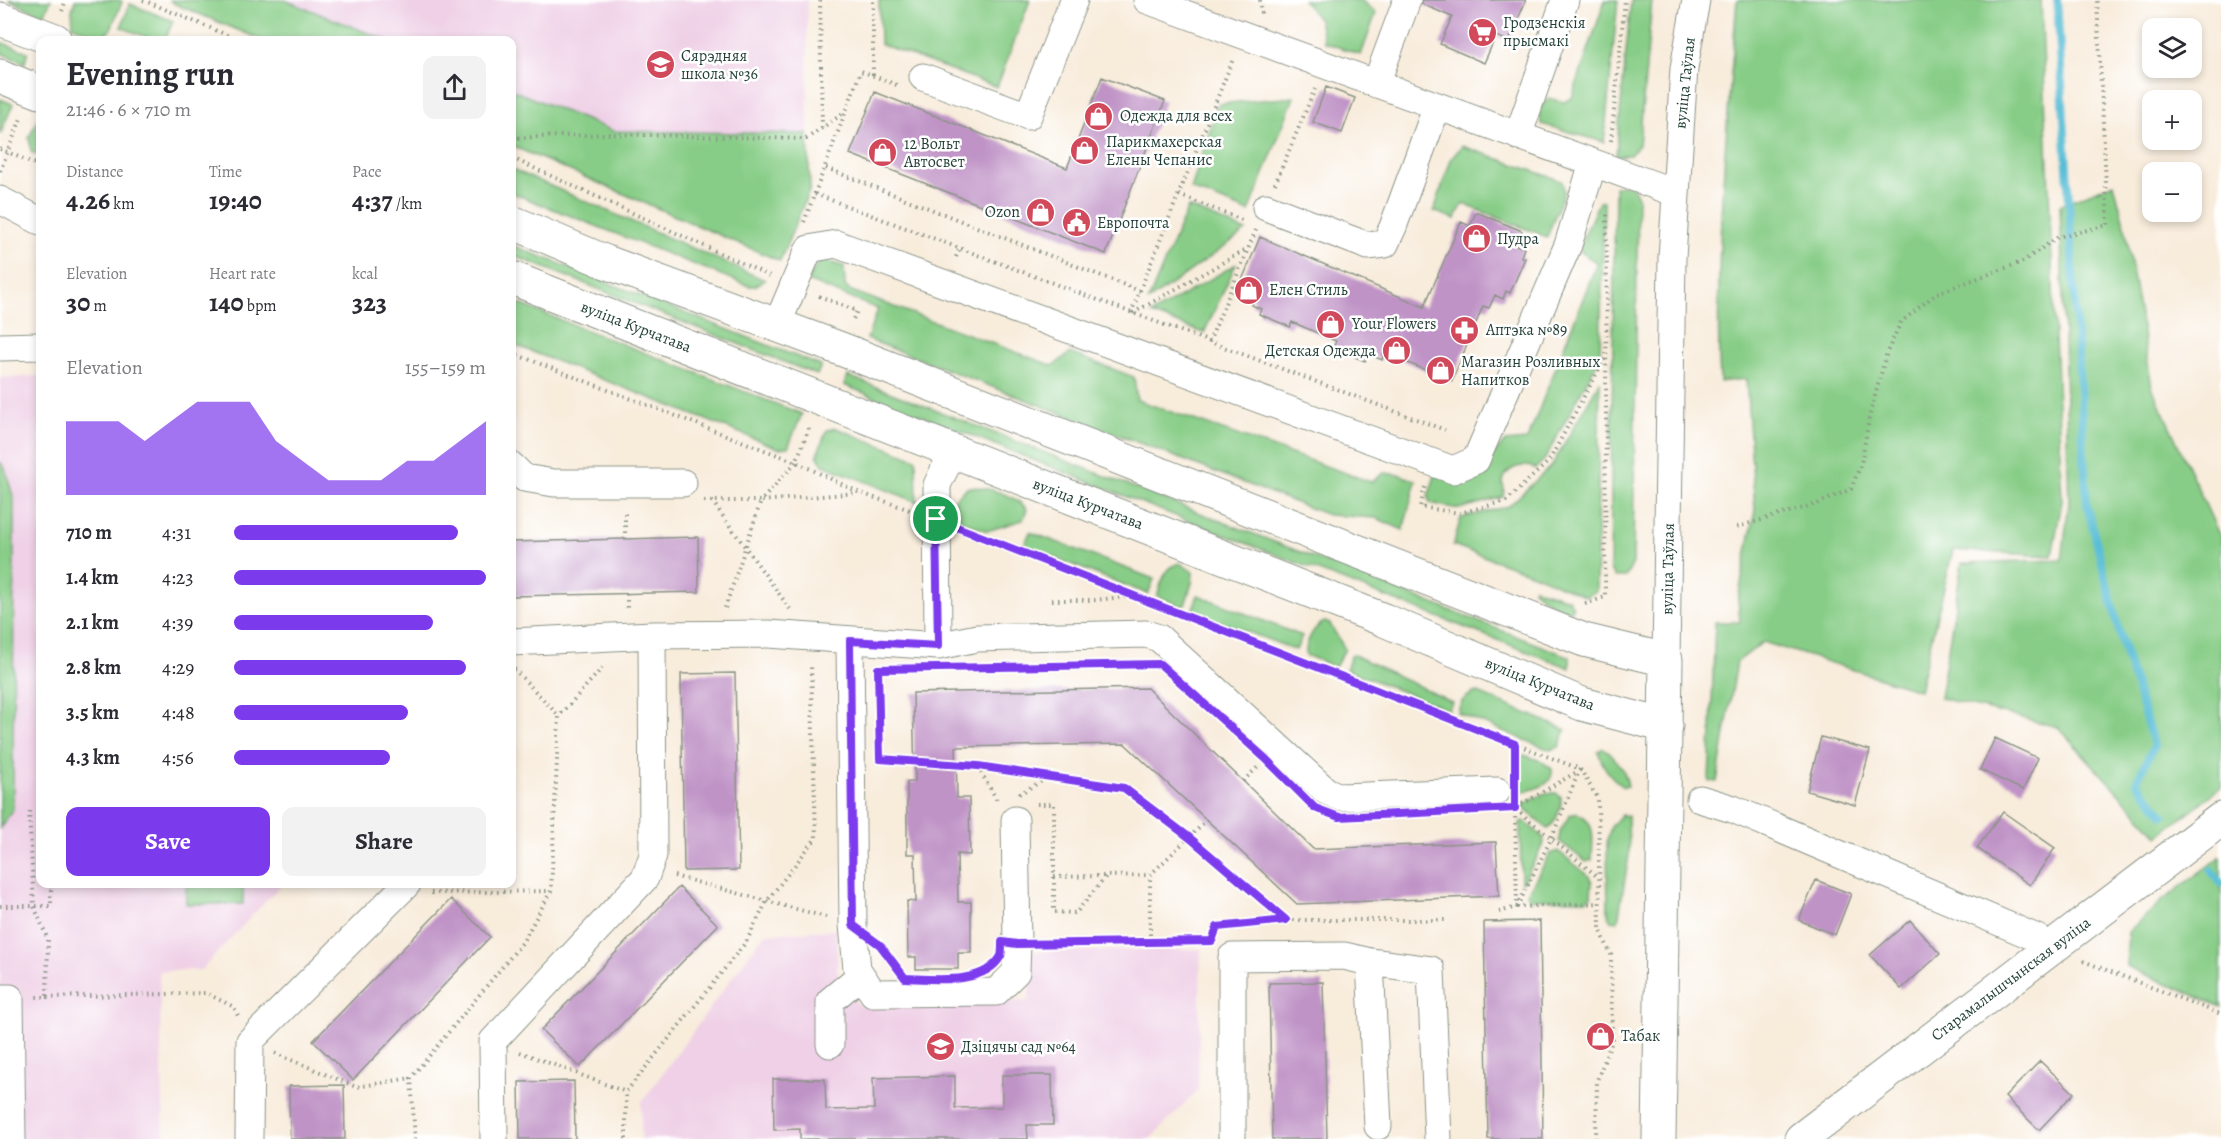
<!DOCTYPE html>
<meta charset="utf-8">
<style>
body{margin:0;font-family:Alegreya,serif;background:#f2f2f3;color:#2b2b33;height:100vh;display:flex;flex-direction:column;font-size:22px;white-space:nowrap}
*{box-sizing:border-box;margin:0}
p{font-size:20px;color:#7c7c81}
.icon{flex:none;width:33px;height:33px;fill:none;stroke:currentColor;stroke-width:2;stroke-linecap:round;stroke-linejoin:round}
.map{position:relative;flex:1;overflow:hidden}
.panel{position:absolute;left:36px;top:36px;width:480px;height:852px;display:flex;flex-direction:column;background:#fff;border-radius:12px;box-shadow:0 3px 9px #0003}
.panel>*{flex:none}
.buttons{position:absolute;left:2142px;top:18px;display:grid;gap:12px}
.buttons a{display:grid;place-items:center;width:60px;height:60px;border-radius:12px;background:#fff;box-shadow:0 3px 9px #0003;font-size:30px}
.pin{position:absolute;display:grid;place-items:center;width:51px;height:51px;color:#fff;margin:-26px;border:3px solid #fff;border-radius:50%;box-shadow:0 2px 6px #0007}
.round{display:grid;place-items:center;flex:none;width:63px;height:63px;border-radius:12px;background:#f2f2f3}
.overview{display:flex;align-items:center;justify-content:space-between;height:102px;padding:0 30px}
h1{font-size:33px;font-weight:600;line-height:45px}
.figures{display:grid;grid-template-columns:repeat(3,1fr);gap:9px;height:102px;padding:6px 30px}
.figures div{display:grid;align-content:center}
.figures b{font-size:26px;font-weight:600}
.figures small{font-size:16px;font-weight:400}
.figures p{font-size:16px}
.chart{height:168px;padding:12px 30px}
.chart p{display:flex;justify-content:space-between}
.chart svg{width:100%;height:108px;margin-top:6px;fill:#7c3aed;opacity:.7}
.cta{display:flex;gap:12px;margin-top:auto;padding:12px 30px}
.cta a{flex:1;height:69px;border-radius:12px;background:#7c3aed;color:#fff;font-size:24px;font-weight:600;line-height:69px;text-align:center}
.cta a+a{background:#f2f2f3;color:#2b2b33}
ul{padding:0 30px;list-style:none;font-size:20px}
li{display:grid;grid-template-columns:96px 72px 1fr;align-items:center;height:45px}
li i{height:15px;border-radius:8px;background:#7c3aed}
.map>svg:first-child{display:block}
.built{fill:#efd0e6}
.green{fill:#88cd87;stroke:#54855e;stroke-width:1.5}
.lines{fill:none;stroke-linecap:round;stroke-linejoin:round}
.stream{stroke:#58bed6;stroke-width:8}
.building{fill:#bf93c6}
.minor-casing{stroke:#8c9488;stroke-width:29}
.major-casing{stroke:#8c9488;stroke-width:35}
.path{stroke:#8c9488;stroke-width:4;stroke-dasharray:1.5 4.5;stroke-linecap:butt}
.minor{stroke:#fff;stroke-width:27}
.major{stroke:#fff;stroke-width:33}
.route-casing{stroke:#fff;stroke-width:12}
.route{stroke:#7c3aed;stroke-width:8}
.labels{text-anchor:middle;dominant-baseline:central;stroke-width:5;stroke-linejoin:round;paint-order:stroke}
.poi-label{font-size:16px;fill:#1f3d34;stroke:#fff;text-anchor:start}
.street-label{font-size:16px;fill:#1f3d34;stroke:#fff}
</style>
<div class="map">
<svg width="2221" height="1139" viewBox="0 0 2221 1139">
<rect width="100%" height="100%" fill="#fff"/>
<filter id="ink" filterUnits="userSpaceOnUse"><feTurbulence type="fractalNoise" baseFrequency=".0167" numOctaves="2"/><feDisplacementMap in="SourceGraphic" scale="12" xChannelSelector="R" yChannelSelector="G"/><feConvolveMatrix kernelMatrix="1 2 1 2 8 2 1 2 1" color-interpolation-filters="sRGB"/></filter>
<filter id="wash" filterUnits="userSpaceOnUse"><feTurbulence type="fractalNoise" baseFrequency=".008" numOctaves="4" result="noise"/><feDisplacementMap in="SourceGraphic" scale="24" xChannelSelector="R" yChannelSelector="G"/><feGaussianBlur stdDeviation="1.35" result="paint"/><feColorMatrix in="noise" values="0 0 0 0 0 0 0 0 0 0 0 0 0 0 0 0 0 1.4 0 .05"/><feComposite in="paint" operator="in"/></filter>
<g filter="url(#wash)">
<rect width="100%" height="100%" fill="#f8ecdb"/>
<path class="built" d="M285,0h522l1,134 -195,-3 -101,-41v-50h-126z
M40,376v508h242l-81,86 -42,1 5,168h-164v-761z
M836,930l2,48 20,26 171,-3 1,-49 171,-3 -3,141 -48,49h-509v-36l123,-169z"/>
<path class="green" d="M8,0h43l-7,15z
M75,0h45l2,2 -12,29 -10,5 -27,-10 -1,-16z
M170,0h115l101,40h-124l-87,-36z
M879,0h151l-33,87 -117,-43z
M1303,0h58l15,13 -15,42 -37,-13 -5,-22z
M1605,0h13l-14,142 -63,-18 -2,-14 9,-12 16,4 8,-4z
M1631,0h21l-13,145 -9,10 -14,1z
M1737,0h304l21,501 -10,55 -99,-6 -34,140 -156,-48 -26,20 -20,120 -8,-1 6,-159h25l-2,-23 17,-89 -9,-131 -26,3c-6,-128 7,-255 17,-382z
M130,4l43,17 -8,19h-11l-33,-13z
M0,42l28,10 -3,11 -25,-10z
M512,90l101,41 195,3 2,55 -30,72 -268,-115z
M1294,97l-45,115 -58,-23 27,-85z
M0,99l13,5 -13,31z
M40,116v40l-9,-4 -2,-15z
M1462,146l100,35 2,11 -17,45 -84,-33 -8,15 -21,-8 17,-52z
M512,169l253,111 -10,6h-6l-237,-93z
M2114,183l11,44 27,160 69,152v248l-63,49 -100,-109 -118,-29 22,-135 100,-3 7,-57 -9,-298z
M1622,185h9l7,11 -5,367 -7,14h-11l-5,-7 5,-383z
M1604,201l-4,156 -55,102 -10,10c-10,-7 -30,-2 -32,13 0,7 3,9 0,15l-44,12 -29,-6 -2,-6 7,-21 50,-10 19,-24 23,-2 70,-177 -16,-11 -1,-7 19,-43z
M1188,207l58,24 -98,70z
M512,245l309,121 -4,9 -305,-120z
M820,260l24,6 1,20 4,4 204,76 17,-13 64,24 3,23 234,82 13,-9 17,2 15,6 -13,49 -27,-12 -48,-3 -461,-176 11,-30 -71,-28z
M1236,264l-32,69 -53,-19z
M512,301l290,113 -14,33 -10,1 -266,-104z
M848,376l722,281v11l-428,-165 -298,-118z
M1600,381l-4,210 -10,6 -48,-21 -85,-31 8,-27 48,-12 43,-41z
M836,428l80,31 1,43 -94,-37 -6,-10 10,-25z
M0,462l5,6 9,32 -1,309 -13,19z
M969,487c19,0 45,7 58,22l-4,11 -36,11 -34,-14c-1,-16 2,-22 16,-30z
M1030,532l124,47 -6,15 -124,-48z
M1180,563l13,9 -1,11 -7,22 -4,1 -24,-10c5,-14 7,-29 23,-33z
M1534,588l34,11 5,8 -2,3c-15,0 -27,-11 -38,-20z
M1198,595l104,41 -6,14 -104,-39z
M1325,622l5,2 15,25 -10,18 -29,-12c-1,-12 7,-29 19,-33z
M1352,654l100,48 -4,8 -102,-41z
M1476,692l90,38 -7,17 -9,3 -92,-37c2,-13 7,-16 18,-21z
M1604,748c13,12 21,20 24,38l-4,1c-14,-10 -21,-19 -26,-36z
M1524,755l17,6 11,8c2,18 -19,20 -33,24l1,-36z
M1545,793h11l5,4c1,10 -5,25 -13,32l-26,-22 2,-3z
M1577,813c21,10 15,28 15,47l-6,2 -27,-21 1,-10 10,-16z
M1621,815l7,1 1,39 -11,66 -7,-1 -3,-5 -1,-75 4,-13z
M1524,821l19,16 1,6 -21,39h-2l-1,-59z
M1558,851l30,24 4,7 -1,14 -5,4 -56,-1 -3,-5 23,-40z
M2221,856v151l-95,-41 2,-34 34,-31z
M186,884h57v20h-57z"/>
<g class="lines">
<path class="stream" d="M2057,0l30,505 34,134 33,107 -18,36 28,33
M2211,871l10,12"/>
</g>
<g id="blocks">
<path class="building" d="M1422,0h104l-17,41 -13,-5 -12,27 -44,-19 12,-27 -30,-13z
M1102,77l63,24 -59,153 -256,-100 25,-62 192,76z
M1326,87l29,11 -13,35 -29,-11z
M1476,212l46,19 -6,14 8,3 -3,9 4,1 -15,35 -4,-2 -3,8 -8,-4 -6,13 -6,-2 -31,75 -68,-28 -2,7 -14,-6 -3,7 -32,-13 3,-7 -44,-19 -2,5 -31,-13 2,-5 -9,-4 2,-6 -17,-7 23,-55 164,70 37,-85 9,4z
M698,537l1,55 -187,4v-54z
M735,673l4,197 -55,1 -3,-197z
M1147,688l166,161 183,-7 3,54 -202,8 -172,-160 -169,3 1,51h12l1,57 -13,-1 1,48h13v51h-13v16h-42v-12h-8l-1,-56 9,1 -1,-48h-8v-72h8l-2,-89z
M1821,737l49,13 -15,55 -48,-14z
M1995,738l43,20 -15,32 -43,-20z
M2003,812l52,36 -25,37 -53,-37z
M1816,880l35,14 -16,41 -36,-15z
M679,887l39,38 -138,142 -39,-37z
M451,899l39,38 -137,143 -40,-39z
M1910,920l30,34 -39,35 -31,-34z
M1540,921l3,218h-55l-4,-217z
M1323,982l4,157h-55l-3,-156z
M2040,1061l34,32 -35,37 -34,-33z
M1002,1075h50l1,50h-26l1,14h-228v-10l-26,1 -1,-51h52l1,31 48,-1 -1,-31 82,-2v32l47,-1z
M574,1081l1,58h-55l-1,-57z
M344,1085l1,54h-55l-1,-53z"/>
</g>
</g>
<g filter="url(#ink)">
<use href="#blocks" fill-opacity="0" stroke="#8c9488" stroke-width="1.5"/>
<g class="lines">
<defs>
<path id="minor" d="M1147,0l529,193
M923,77l105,39 46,-116
M1376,84l31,-84
M1518,136l47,-136
M0,200l40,21
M1266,207l102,39 17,-2 8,-17 44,-121
M777,325l32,-76 27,-5 617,226 23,-10 92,-215 25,-82
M0,347l40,-1
M512,466l12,12 30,5h129
M850,641l3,284 4,44 16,24 123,-1 20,-20 1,-28 -2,-124
M512,642l140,-7 117,-1 169,12 -1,-161 16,-33
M938,646l39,-8 169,-4 13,4 167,153 14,6 157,-6
M1666,660l6,-402 12,-190 12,-68
M1700,799l33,10 304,129 15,10
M0,998h10l2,141
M830,1044v-43l30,-25
M1378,1126l-8,-164 61,8 7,169
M249,1139l1,-98 157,-157
M494,1139l-1,-98 152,-163 8,-23 -1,-220
M1232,1139v-182l112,-1 26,6"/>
<path id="major" d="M0,19l55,21
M0,76l40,16
M512,222l94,40 235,87 743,291 82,20 -7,479
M512,278l872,342 198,84 84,22
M1801,1139l420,-320"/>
</defs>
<use href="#minor" class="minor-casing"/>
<use href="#major" class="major-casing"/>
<path class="path" d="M143,0l96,40
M820,0l2,128
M1260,0l1,14
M62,11l4,-11
M873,75v-75
M512,138l95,-4 199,5 39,-27
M1611,141l14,-141
M0,149l40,17
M512,158l258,118
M826,168l314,123
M0,171l22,-55
M1275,184l40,-95
M815,194l630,236
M1179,195l63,25
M804,222l57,-151 36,14
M956,257l4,-10
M819,296l38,15 -5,10
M1131,313l102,-254
M1133,313l114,-64
M1209,342l47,-112
M512,353l284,109 62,30 52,18
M1425,487l-5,20 40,6 46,-12 43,-40 57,-105
M704,501h57l35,-39 14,-36
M712,501l78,108
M1737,527l80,-23 34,-15 10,-25 9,-50 17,-62 14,-30 36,-29 85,-31 36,-25 50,-12 -11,-225
M965,530l615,239 18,30 2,130 11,26 1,86 -15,39 -1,59
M625,539v-29
M627,594v18
M1052,600h43l39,-4
M1585,604l20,-7 2,-383
M725,608l36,-107 96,-8
M1113,665l34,-1
M514,669l45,47
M880,759l97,7 147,22 66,50 96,82h163
M978,767l20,35
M1515,770v-26
M1243,781l17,-16
M1019,794l30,-17
M1037,804h17v108l22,1 31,-38
M1522,804l58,-34
M1516,809l83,69
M29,811l5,95 14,34 -1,57h-12
M1515,811l2,96 34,-68 29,-70
M674,876l152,41
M1054,877l96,-2
M431,893l120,-2
M0,906h51v-22
M1499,912l18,-5 83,-4
M1214,937l3,-10 68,-7
M1150,941v-66l57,-55
M1044,944l167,-3
M884,950l11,15
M2083,961l138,53
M47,997l159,-4 28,14 4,9
M520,1052l106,40
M275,1053l81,34 55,-9
M415,1139l-4,-61 111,-135 29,-52 8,-175 46,-51
M626,1139v-47l120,-150 21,-41 49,-63 -5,-174"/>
<use href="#minor" class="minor"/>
<use href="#major" class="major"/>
</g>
</g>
<g class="lines" filter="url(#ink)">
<defs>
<path id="route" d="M936,519l579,225v64l-176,9 -24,-9 -49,-49 -106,-95 -282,5 2,90 98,7 146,22 66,50 96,82 -69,7 -5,14 -195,3 -15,-2c0,4 0,11 -1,14 -17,30 -68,23 -96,22l-25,-33 -27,-20 -3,-284 88,5z"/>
</defs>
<use href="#route" class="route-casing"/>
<use href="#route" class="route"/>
</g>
<defs>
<symbol id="supermarket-disc" viewBox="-11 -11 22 22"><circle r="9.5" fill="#d1495b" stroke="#fff"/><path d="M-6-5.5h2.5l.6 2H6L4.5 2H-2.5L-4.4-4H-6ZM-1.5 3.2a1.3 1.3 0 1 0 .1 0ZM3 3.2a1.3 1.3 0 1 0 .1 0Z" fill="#fff"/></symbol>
<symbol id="school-disc" viewBox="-11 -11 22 22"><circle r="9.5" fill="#d1495b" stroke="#fff"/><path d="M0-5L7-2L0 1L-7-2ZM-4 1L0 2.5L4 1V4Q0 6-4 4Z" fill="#fff"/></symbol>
<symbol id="shop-disc" viewBox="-11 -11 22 22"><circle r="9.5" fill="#d1495b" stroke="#fff"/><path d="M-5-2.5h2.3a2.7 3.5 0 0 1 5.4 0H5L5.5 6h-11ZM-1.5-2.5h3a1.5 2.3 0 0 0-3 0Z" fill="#fff"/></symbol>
<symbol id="civic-disc" viewBox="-11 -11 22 22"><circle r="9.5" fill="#d1495b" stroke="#fff"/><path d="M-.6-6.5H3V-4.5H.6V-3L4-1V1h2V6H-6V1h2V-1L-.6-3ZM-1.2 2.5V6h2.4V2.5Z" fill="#fff"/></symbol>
<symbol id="pharmacy-disc" viewBox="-11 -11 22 22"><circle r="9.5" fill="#d1495b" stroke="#fff"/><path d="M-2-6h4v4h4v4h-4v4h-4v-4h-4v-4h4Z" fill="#fff"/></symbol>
</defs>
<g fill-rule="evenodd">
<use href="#supermarket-disc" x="1466" y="16" width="33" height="33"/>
<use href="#school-disc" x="644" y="48" width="33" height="33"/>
<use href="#shop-disc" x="1082" y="100" width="33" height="33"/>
<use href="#shop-disc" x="1068" y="134" width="33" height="33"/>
<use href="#shop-disc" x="866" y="136" width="33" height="33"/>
<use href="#shop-disc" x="1024" y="196" width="33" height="33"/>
<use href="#civic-disc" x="1060" y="206" width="33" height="33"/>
<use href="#shop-disc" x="1460" y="222" width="33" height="33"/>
<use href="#shop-disc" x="1232" y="274" width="33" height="33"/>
<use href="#shop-disc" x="1314" y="308" width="33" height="33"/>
<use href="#pharmacy-disc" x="1448" y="314" width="33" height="33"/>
<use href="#shop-disc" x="1380" y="334" width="33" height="33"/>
<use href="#shop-disc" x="1424" y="354" width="33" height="33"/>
<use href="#shop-disc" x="1584" y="1020" width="33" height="33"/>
<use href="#school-disc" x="924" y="1030" width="33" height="33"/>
</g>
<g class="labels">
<g class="poi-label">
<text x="1503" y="23">Гродзенскія<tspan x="1503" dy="18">прысмакі</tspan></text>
<text x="681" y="56">Сярэдняя<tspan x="681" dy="18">школа №36</tspan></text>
<text x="1120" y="116">Одежда для всех</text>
<text x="1106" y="142">Парикмахерская<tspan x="1106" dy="18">Елены Чепанис</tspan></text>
<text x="904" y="144">12 Вольт<tspan x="904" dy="18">Автосвет</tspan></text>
<text x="1020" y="212" text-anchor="end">Ozon</text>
<text x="1097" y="223">Европочта</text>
<text x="1497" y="239">Пудра</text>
<text x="1269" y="290">Елен Стиль</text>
<text x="1352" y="324">Your Flowers</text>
<text x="1486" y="330">Аптэка №89</text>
<text x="1376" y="351" text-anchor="end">Детская Одежда</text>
<text x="1461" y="362">Магазин Розливных<tspan x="1461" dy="18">Напитков</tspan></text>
<text x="1621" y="1036">Табак</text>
<text x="961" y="1047">Дзіцячы сад №64</text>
</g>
<g class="street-label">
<text transform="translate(1685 83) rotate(-84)">вуліца Таўлая</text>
<text transform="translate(636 327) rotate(21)">вуліца Курчатава</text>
<text transform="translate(1088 504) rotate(21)">вуліца Курчатава</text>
<text transform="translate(1668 569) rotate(-89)">вуліца Таўлая</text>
<text transform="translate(1540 684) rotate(22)">вуліца Курчатава</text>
<text transform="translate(2011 979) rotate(-37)">Старамалышчынская вуліца</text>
</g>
</g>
</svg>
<div class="buttons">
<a><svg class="icon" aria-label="layers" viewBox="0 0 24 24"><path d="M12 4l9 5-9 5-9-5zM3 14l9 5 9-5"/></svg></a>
<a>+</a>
<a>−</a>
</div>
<div class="pin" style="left:936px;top:519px;background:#1e9e55"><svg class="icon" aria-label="arrive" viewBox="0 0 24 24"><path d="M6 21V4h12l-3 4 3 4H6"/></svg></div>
<section class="panel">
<div class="overview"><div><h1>Evening run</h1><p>21:46 · 6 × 710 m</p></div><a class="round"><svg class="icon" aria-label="share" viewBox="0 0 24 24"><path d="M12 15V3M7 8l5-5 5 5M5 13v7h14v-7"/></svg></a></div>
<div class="figures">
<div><p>Distance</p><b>4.26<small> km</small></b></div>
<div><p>Time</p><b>19:40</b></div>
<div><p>Pace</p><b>4:37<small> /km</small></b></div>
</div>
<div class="figures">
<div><p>Elevation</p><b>30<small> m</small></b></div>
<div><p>Heart rate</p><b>140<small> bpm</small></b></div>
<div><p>kcal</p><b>323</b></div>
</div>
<div class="chart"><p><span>Elevation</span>155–159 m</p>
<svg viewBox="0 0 160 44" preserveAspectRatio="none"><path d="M0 44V14L10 14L20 14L30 22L40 14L50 6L60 6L70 6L80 22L90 30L100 38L110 38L120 38L130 30L140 30L150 22L160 14V44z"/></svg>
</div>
<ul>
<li><b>710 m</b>4:31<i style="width:89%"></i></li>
<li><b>1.4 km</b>4:23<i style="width:100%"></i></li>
<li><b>2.1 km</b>4:39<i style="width:79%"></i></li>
<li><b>2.8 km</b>4:29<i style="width:92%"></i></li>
<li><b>3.5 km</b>4:48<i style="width:69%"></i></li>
<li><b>4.3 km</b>4:56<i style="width:62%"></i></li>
</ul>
<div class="cta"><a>Save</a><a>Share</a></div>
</section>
</div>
